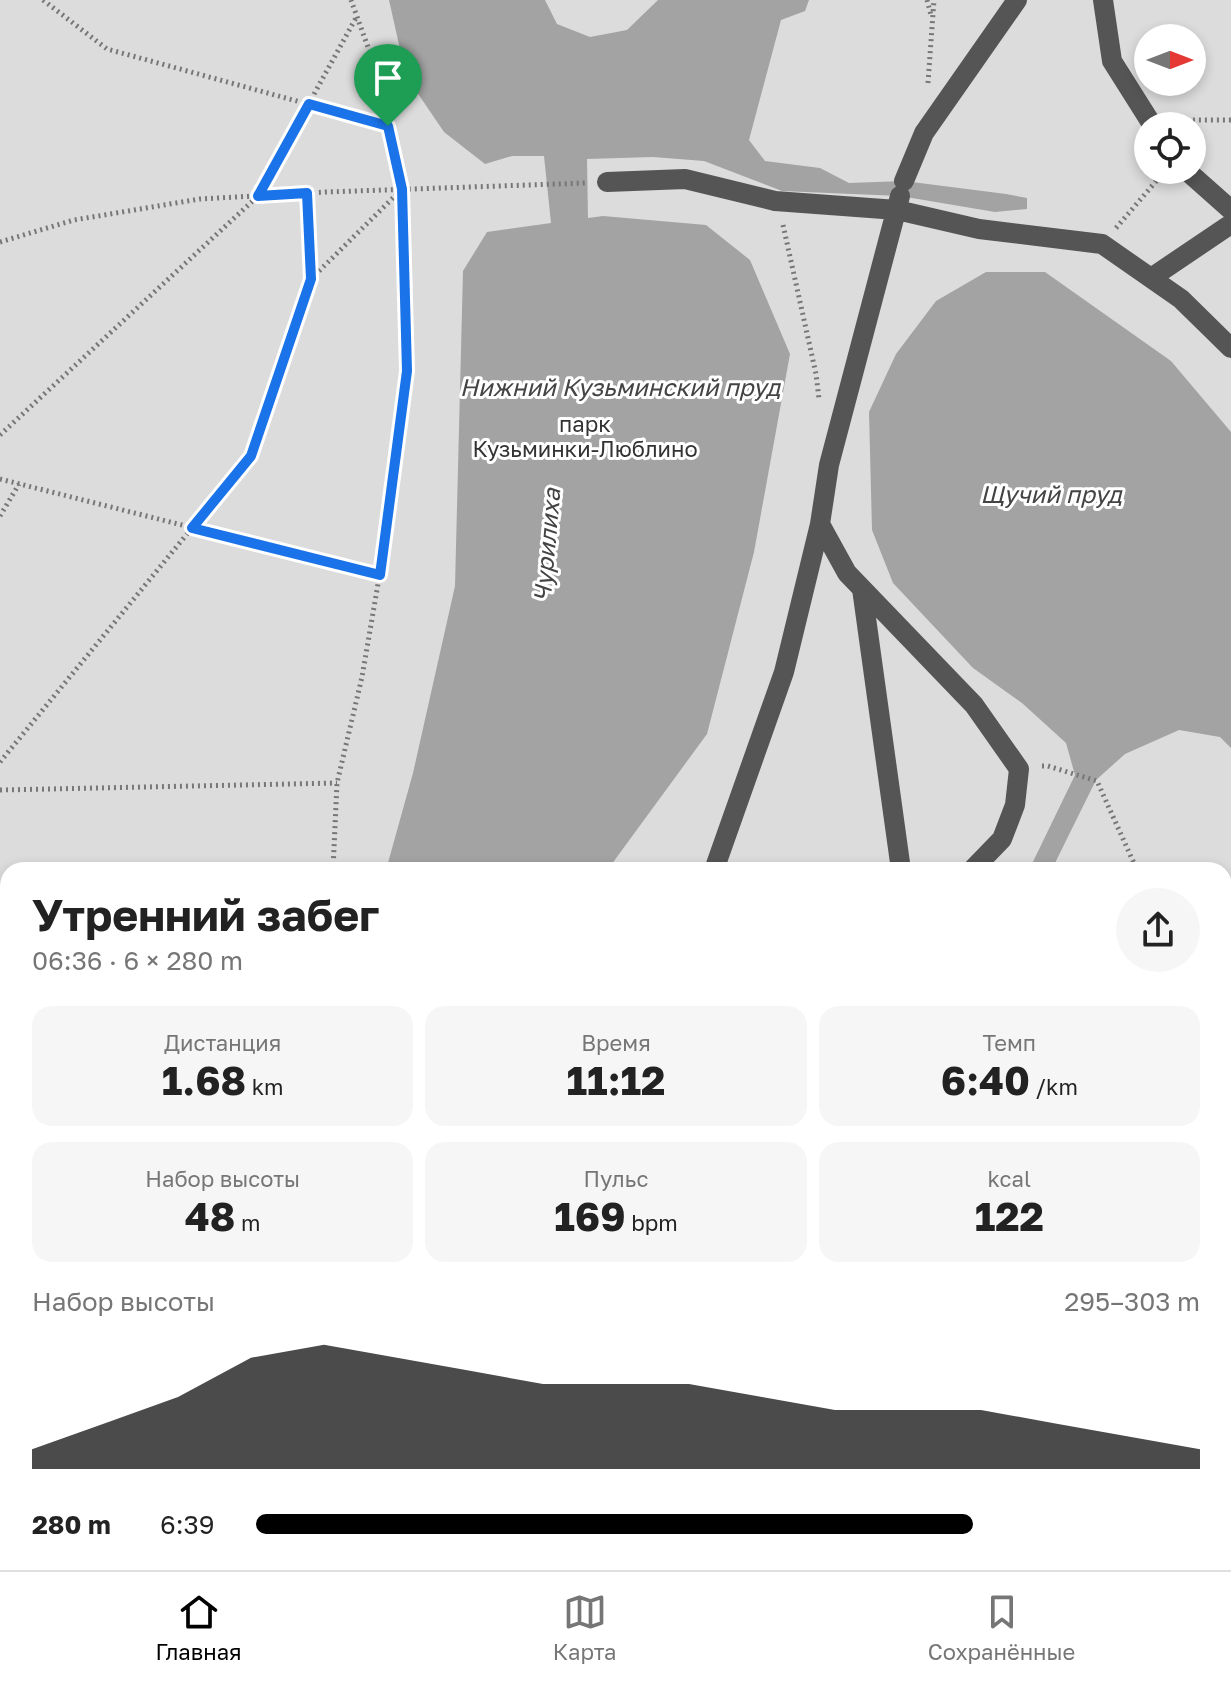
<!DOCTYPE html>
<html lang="ru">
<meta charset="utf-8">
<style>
body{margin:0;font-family:"Golos Text",sans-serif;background:#f6f6f6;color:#222;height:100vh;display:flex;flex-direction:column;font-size:30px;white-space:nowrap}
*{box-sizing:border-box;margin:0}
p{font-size:26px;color:#767676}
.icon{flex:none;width:44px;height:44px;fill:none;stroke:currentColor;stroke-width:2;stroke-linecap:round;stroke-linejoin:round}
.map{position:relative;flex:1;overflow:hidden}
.panel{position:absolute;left:0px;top:862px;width:1232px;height:708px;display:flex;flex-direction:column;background:#fff;border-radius:24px 24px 0 0;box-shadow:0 4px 12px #0003}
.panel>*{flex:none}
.needle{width:52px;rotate:90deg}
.fabs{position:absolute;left:1134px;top:24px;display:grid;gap:16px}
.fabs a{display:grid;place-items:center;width:72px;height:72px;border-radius:50%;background:#fff;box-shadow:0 4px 12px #0003;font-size:40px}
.pin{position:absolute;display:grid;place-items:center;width:68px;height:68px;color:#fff;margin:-82px -34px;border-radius:50% 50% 50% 0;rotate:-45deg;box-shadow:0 0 8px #0007}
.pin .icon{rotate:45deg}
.round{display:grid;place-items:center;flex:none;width:84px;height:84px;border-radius:42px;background:#f6f6f6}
.headline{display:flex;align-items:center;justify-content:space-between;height:136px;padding:0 32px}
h1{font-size:44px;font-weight:700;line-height:60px}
.figures{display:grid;grid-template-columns:repeat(3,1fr);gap:12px;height:136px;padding:8px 32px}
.figures div{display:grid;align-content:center;border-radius:20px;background:#f6f6f6;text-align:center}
.figures b{font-size:40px;font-weight:700}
.figures small{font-size:22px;font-weight:400}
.figures p{font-size:22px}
.chart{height:224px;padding:16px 32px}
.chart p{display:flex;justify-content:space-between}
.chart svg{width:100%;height:144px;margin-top:8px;fill:#000;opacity:.7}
ul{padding:0 32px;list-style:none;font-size:26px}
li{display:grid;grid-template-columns:128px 96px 1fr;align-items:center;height:60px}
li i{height:20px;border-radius:10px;background:#000}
.tabs{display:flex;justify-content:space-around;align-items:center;height:112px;border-top:2px solid #e0e0e0;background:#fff;font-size:22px;color:#767676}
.tabs a{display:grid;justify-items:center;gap:4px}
.tabs .on{color:#000}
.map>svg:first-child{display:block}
.green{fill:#dcdcdc;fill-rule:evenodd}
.water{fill:#a3a3a3}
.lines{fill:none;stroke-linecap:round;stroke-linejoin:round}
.stream{stroke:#a3a3a3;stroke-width:9}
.building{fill:#c4c4c4;stroke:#999;stroke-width:2}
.path{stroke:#777;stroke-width:5;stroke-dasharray:2 4;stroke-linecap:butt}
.minor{stroke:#555;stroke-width:20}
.route-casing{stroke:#fff;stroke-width:16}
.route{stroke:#1a73e8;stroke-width:10}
.labels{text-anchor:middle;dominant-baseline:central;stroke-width:6;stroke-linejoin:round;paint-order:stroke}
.park-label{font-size:22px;fill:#333;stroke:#fff}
.water-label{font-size:24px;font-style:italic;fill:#444;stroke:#fff}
</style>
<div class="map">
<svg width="1231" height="1570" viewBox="0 0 1231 1570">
<rect width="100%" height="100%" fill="#fff"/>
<path class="green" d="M0,0h1231v1570h-1231zM1148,38h44v44h-44zM1148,126h44v44h-44zM8,870h1216v692h-1216z"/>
<path class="water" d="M389,0h156l12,24 33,13 37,-7 31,-30h151l-4,11 -24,9 -32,120 16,21 55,7 29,15 55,-2 102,13 21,4v11l-32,3 -95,-16 -118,-5 -78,-30 -51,-4 -66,2 1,59 15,-2 103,9 44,35 40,94 -36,198 -47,182 -93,127 -2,9h-226l27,-97 42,-187 8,-315 24,-39 64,-9 -7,-67h-32l-27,8 -41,-32 -38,-56z
M986,272h59l126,89 60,71v316l-11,-11 -41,-7 -54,24 -29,26 -40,81 -2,9h-25l46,-95 -9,-32 -44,-40 -49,-35 -80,-85 -21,-53 -3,-118 27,-58 40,-53z
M8,1363v130l-8,4v-125z"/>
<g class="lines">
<path class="stream" d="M506,1570l4,-8"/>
</g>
<path class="building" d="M1224,1166l7,1v53l-7,-1z"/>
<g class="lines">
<path class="path" d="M43,0l64,49 281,77
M927,0l4,15
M928,83l6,-83
M1180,126l1,-6h50
M307,193l4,85
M783,225l33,149 3,25
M1116,228l48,-56
M0,242l74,-22 126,-21 126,-7 260,-9
M0,435l258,-239 99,-180
M0,479l380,96
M0,516l19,-32
M0,762l251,-306 60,-177 91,-90
M1042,766h6l49,15 40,89
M0,790l337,-7
M333,870l4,-87 25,-106 22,-128 23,-178 -5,-182 -24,-114 -27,-75
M1224,943l7,1
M0,1253l8,-9
M796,1562l6,8
M777,1570l1,-8"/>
<path class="minor" d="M1103,0l9,61 41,65
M1186,170l45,40
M904,181l20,-48 93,-133
M607,182l78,-3 90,22 122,9 82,19 123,15 79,55 50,49
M1151,278l77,-52
M820,524l27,49 127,132 45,64 -4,36 -13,34 -30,31
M862,589l39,281
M714,870l70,-198 36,-148 9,-59 71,-269
M227,1570l7,-8"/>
</g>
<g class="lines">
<defs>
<path id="route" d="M309,104l79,22 14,63 5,182 -27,204 -188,-47 59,-72 60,-177 -4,-86 -49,3z"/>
</defs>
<use href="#route" class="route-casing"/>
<use href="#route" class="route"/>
</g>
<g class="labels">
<g class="park-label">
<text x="585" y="423">парк<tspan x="585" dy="25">Кузьминки-Люблино</tspan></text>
</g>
<g class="water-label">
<text x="620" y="386">Нижний Кузьминский пруд</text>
<text x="1051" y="493">Щучий пруд</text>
<text transform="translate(546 545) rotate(-85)">Чурилиха</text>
</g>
</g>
</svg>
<div class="fabs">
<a><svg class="needle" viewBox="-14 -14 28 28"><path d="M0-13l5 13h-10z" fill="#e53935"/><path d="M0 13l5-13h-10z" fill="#767676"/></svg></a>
<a><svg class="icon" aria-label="locate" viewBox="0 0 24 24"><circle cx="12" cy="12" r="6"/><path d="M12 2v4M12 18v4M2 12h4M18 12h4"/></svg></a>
</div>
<div class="pin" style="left:388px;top:126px;background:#1e9e55"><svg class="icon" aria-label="arrive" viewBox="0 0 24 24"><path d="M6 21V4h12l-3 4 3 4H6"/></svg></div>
<section class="panel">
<div class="headline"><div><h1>Утренний забег</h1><p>06:36 · 6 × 280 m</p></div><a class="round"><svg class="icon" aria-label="share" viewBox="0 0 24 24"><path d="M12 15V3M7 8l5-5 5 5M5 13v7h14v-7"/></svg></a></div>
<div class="figures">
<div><p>Дистанция</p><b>1.68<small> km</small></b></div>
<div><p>Время</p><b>11:12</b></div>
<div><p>Темп</p><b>6:40<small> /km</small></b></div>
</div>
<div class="figures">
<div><p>Набор высоты</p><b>48<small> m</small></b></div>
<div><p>Пульс</p><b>169<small> bpm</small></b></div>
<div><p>kcal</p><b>122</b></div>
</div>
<div class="chart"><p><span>Набор высоты</span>295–303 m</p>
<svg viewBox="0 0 160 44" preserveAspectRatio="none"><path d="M0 44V38L10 30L20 22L30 10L40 6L50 10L60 14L70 18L80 18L90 18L100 22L110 26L120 26L130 26L140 30L150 34L160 38V44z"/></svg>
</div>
<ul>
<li><b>280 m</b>6:39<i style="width:76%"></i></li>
</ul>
</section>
</div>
<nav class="tabs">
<a class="on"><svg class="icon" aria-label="home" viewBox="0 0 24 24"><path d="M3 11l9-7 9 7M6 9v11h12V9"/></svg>Главная</a>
<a><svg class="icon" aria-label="map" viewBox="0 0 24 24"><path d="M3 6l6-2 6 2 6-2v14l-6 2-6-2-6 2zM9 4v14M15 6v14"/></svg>Карта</a>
<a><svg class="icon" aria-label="saved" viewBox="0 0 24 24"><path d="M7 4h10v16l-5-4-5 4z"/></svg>Сохранённые</a>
</nav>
